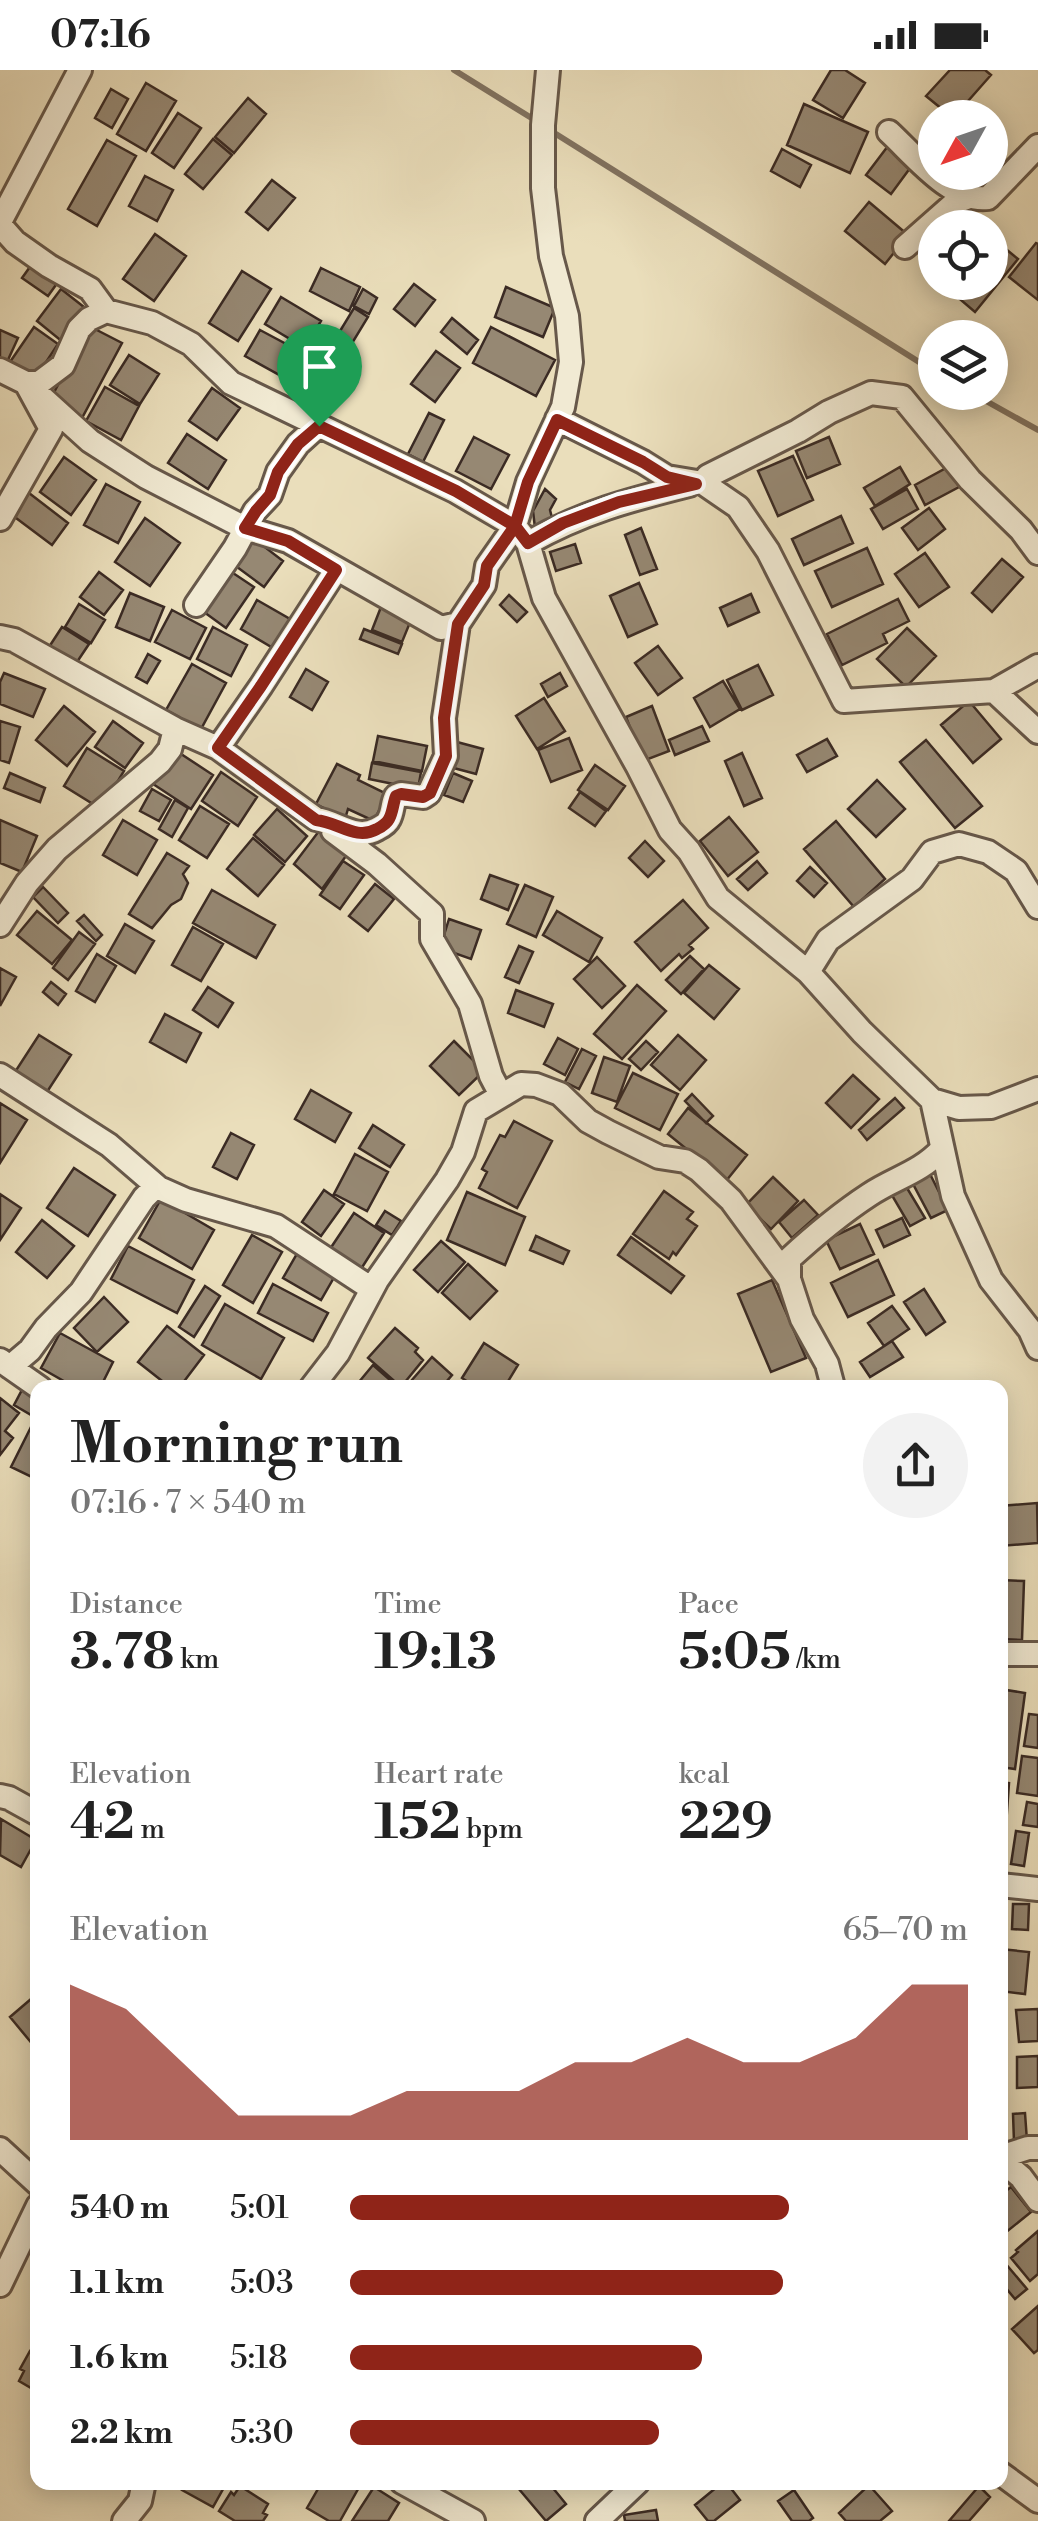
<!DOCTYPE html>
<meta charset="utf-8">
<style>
body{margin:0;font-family:"Libre Bodoni",serif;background:#f2f2f2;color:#222;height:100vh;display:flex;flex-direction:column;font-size:38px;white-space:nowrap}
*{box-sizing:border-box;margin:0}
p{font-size:32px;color:#767676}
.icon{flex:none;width:55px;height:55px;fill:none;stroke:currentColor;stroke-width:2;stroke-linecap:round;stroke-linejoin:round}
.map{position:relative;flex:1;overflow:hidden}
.drawer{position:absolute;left:30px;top:1310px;width:978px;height:1110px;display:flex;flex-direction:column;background:#fff;border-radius:20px;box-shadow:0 5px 25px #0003}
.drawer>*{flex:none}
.needle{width:65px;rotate:230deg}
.controls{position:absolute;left:918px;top:30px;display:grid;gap:20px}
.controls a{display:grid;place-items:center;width:90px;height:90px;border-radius:50%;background:#fff;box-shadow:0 5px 25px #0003;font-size:50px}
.pin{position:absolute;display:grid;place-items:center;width:85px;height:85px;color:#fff;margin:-102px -42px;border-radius:50% 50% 50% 0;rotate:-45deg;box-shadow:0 0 10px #0007}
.pin .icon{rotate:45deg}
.round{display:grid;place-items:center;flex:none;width:105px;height:105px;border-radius:52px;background:#f2f2f2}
.headline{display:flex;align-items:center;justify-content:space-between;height:170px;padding:0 40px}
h1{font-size:55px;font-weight:700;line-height:75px}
.metrics{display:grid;grid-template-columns:repeat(3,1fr);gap:15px;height:170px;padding:10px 40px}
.metrics div{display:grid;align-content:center}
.metrics b{font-size:50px;font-weight:700}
.metrics small{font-size:28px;font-weight:400}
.metrics p{font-size:28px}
.chart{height:280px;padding:20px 40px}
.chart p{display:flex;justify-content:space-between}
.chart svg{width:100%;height:180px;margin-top:10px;fill:#8f2418;opacity:.7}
ul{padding:0 40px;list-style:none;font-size:32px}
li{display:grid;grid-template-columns:160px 120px 1fr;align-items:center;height:75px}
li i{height:25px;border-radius:12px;background:#8f2418}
.status{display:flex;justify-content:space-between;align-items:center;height:70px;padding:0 50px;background:#fff;direction:ltr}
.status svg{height:28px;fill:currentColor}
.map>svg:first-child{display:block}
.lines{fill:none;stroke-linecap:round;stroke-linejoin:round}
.stream{stroke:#807260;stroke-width:6}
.building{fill:#968873;stroke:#3b2b24;stroke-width:2.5}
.minor-casing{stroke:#67584a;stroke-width:28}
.minor{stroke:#f1ead3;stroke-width:22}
.route-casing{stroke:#fff;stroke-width:20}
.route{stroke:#8f2418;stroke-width:12}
</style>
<div class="status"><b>07:16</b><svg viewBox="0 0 49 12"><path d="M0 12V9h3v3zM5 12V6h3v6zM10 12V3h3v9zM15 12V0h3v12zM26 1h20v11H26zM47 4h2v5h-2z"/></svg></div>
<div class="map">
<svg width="1038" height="2451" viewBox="0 0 1038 2451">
<rect width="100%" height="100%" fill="#eadebb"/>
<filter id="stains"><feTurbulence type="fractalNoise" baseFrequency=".002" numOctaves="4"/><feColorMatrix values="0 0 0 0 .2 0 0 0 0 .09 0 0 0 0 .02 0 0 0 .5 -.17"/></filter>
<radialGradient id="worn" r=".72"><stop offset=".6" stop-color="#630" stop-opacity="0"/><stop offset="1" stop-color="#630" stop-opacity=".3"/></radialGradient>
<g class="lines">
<path class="stream" d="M454,0l84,52
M548,59l387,243
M970,322l68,38"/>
</g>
<path class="building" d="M831,0h14l20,13 -22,35 -30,-18z
M950,0h35l6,5 -38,43 -27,-22z
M146,13l30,18 -30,50 -29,-17z
M111,19l17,10 -16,29 -17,-10z
M248,28l18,16 -32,39 -19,-16z
M804,34l64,28 -18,41 -63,-28z
M178,43l23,15 -27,40 -22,-15z
M213,69l19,16 -29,34 -18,-15z
M107,70l29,16 -39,70 -29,-17z
M891,72l25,18 -25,34 -25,-19z
M782,79l29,16 -11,22 -29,-16z
M145,106l28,14 -16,31 -28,-15z
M272,110l23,18 -27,32 -22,-18z
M869,132l39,33 -23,29 -40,-33z
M155,164l31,22 -32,45 -31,-22z
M990,166l28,23 -43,53 -34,-29 49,-1z
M1036,173l2,1v56l-29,-23z
M32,194l26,18 -10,14 -26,-18z
M321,198l39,19 -11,24 -39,-20z
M242,201l29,18 -33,52 -29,-18z
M414,214l21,16 -20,26 -21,-17z
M506,217l49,21 -12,29 -48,-20z
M61,219l28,22 -25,32 -27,-22z
M363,219l14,9 -8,16 -15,-8z
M281,227l40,24 -16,27 -40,-24z
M354,238l14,9 -28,46 -14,-9z
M452,248l26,22 -11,14 -26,-22z
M89,256l33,17 -40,75 -32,-18z
M34,257l24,17 -23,35 -25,-17z
M491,257l64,33 -19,36 -63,-33z
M0,260l18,8 -11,24 -7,-3z
M260,260l58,31 -15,27 -58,-32z
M436,281l24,17 -25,34 -24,-18z
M129,285l30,19 -19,30 -30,-19z
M105,317l34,19 -18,34 -35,-19z
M212,318l28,20 -23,32 -28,-19z
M429,343l15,7 -21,42 -15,-8z
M187,364l39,26 -18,29 -40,-26z
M474,367l35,18 -18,34 -35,-18z
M829,367l11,27 -33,14 -11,-27z
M793,386l20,44 -35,16 -20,-45z
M64,387l32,23 -25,35 -31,-23z
M900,397l10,17 -35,22 -11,-18z
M948,397l11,20 -34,18 -10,-20z
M106,414l34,18 -22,41 -34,-18z
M545,419l11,10 -6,11 3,12 -18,6 -2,-17z
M907,419l11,20 -35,20 -12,-20z
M29,423l39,30 -16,22 -40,-30z
M929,438l16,21 -27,21 -16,-22z
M841,446l12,27 -49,22 -12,-26z
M145,448l35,25 -30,43 -35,-24z
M641,458l16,41 -17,6 -15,-40z
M253,468l30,23 -19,26 -31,-23z
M575,474l6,19 -25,8 -6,-19z
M867,478l16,36 -51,23 -17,-36z
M925,483l24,34 -30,20 -24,-33z
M1002,489l21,18 -31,35 -20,-19z
M224,497l30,20 -28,41 -29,-21z
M99,502l24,18 -19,25 -24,-18z
M639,513l18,41 -29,13 -18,-41z
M130,523l34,14 -14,34 -34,-14z
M751,524l8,18 -31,14 -8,-18z
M509,525l18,17 -10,10 -17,-17z
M898,529l11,22 -26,13 4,9 -45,22 -15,-31z
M257,530l33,19 -17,29 -32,-19z
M79,534l26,16 -14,23 -26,-16z
M381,537l30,13 -9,22 -30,-12z
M172,540l34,18 -16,31 -35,-17z
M62,557l27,17 -14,21 -26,-18z
M213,557l34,18 -16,31 -34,-17z
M907,558l29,28 -30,31 -29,-28z
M364,559l38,15 -4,10 -38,-15z
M658,576l24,32 -24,17 -23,-32z
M148,584l12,7 -13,22 -11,-6z
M192,594l34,19 -25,46 -35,-19z
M758,595l15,30 -31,15 -15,-30z
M306,599l22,13 -16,28 -22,-13z
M4,603l41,16 -12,28 -33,-13v-22z
M560,603l7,13 -19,11 -7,-13z
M723,611l17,28 -30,18 -16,-29z
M544,628l21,33 -28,18 -21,-33z
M969,631l32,38 -28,24 -32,-38z
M64,636l31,26 -28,34 -31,-26z
M652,636l17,45 -26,10 -17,-44z
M0,651l20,6 -11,36 -9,-3z
M113,651l30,22 -18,25 -30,-21z
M702,656l7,15 -34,14 -6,-15z
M378,666l49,10 -5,25 -49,-10z
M569,668l13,32 -31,12 -13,-32z
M827,669l10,17 -30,16 -10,-17z
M926,670l56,66 -27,22 -55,-66z
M457,672l26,7 -7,25 -26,-7z
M87,678l37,23 -23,38 -37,-23z
M175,680l38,25 -22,34 -38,-25z
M742,683l20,45 -18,8 -19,-45z
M372,693l49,9 -3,17 -49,-10z
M337,694l23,11 -2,5 29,14 -13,27 -26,-12 -3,10 -29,-15z
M595,695l30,21 -17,24 -30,-20z
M221,702l36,25 -19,29 -36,-25z
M10,703l35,15 -5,14 -36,-14z
M453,703l19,8 -9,21 -19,-7z
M877,710l28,29 -29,28 -28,-28z
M152,719l19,11 -12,21 -19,-10z
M580,722l26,19 -11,15 -26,-18z
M175,730l13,8 -16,29 -13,-8z
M200,736l29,18 -22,34 -28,-18z
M277,739l30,27 -22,26 -31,-27z
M729,747l29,35 -30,24 -28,-35z
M0,750l37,16 -15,36 -22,-9z
M123,750l34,20 -20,35 -34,-20z
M836,751l49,58 -31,28 -50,-58z
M319,761l27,25 -24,33 -28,-25z
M253,768l31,27 -26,31 -31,-27z
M645,771l19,20 -16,16 -19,-19z
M167,783l22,13 -6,8 5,9 -7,16 -10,6 -19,23 -23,-14z
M343,791l21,14 -24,34 -20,-14z
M757,791l10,12 -19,17 -11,-11z
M810,797l17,16 -13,14 -17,-16z
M490,805l28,10 -10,25 -27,-11z
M375,814l19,15 -26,32 -19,-15z
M525,815l28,12 -17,40 -29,-13z
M43,817l25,26 -10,10 -25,-26z
M212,820l63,35 -19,33 -63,-35z
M683,830l25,28 -19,17 4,4 -11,9 -3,-4 -18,17 -26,-29z
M37,841l35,29 -20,24 -35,-29z
M557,841l45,27 -13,24 -46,-27z
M84,845l18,20 -6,6 -19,-20z
M449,849l32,11 -10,29 -31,-11z
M125,854l29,17 -19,32 -28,-17z
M193,857l30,17 -22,37 -29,-16z
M79,862l16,12 -27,36 -15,-12z
M519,876l14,6 -14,31 -14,-6z
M97,884l19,12 -21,36 -19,-11z
M690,886l14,13 -23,25 -15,-14z
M597,887l28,29 -23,22 -28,-29z
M709,895l30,24 -25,30 -30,-26z
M0,898l16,9 -16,29z
M51,912l15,12 -8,11 -15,-13z
M637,915l29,26 -44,48 -28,-25z
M208,917l25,16 -15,24 -25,-17z
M516,920l37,14 -9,23 -36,-14z
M165,944l36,19 -15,29 -36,-20z
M39,965l32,20 -26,40 -32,-20z
M678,965l28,25 -26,30 -29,-25z
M558,968l20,11 -13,26 -21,-11z
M454,971l30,30 -25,24 -29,-29z
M646,971l12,11 -17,18 -12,-11z
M582,979l14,7 -17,33 -14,-7z
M604,987l26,9 -13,36 -25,-9z
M633,1003l45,21 -18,36 -45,-22z
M853,1005l26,24 -28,29 -25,-25z
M311,1020l40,23 -16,29 -40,-23z
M692,1024l21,22 -7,7 -21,-22z
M895,1028l9,10 -37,32 -8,-10z
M0,1033l27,17 -27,43z
M688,1038l59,47 -21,26 -58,-47z
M514,1051l38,20 -35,67 -38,-20 8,-16 -5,-3 18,-34 5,2z
M373,1055l31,20 -14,22 -31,-19z
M231,1063l23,12 -17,34 -24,-12z
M355,1084l33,18 -21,39 -33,-17z
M74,1098l41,27 -27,41 -41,-28z
M930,1104l18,36 -17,8 -19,-36z
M773,1107l25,24 -27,28 -25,-24z
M904,1113l21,35 -15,8 -20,-34z
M324,1120l20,14 -23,32 -19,-14z
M664,1121l29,21 -6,7 10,7 -21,29 -3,-3 -4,7 -36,-25z
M467,1122l58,25 -20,48 -58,-25z
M0,1124l21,14 -21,32z
M161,1129l53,31 -22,39 -53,-31z
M804,1130l14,15 -26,23 -13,-16z
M385,1141l16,10 -9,14 -16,-10z
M354,1143l30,20 -23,36 -31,-20z
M902,1148l8,17 -26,12 -8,-17z
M42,1150l32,26 -27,32 -31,-26z
M860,1154l14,30 -34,15 -14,-29z
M252,1165l30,17 -29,51 -30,-18z
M536,1166l33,15 -6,13 -33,-14z
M631,1167l53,39 -13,17 -53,-38z
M441,1171l24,21 -27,30 -24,-22z
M128,1176l66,34 -17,33 -66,-34z
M298,1182l38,22 -15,26 -38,-22z
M878,1190l16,35 -46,22 -17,-34z
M468,1194l29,27 -27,28 -28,-26z
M772,1210l34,78 -35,14 -33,-78z
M273,1214l55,29 -15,28 -55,-28z
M205,1216l15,10 -26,41 -15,-10z
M924,1219l21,33 -19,13 -22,-33z
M104,1227l24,25 -31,30 -23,-24z
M225,1234l59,34 -23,41 -59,-34z
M892,1236l17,23 -25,17 -16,-23z
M167,1256l37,29 -25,33h-8l-33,-26z
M395,1258l23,20 -3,4 8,8 -22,27 -33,-29z
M60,1263l53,29 -13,26h-24l-35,-20z
M892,1271l11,16 -33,20 -10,-15z
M484,1273l34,22 -14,23h-27l-15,-10z
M432,1287l20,18 -11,13h-36z
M373,1295l25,22 1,1h-45z
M23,1318l15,8v23l-24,-14z
M0,1328l19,15 -14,18 8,7 -13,17z
M33,1353l5,3v54l-27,-13z
M1037,1433l1,40 -38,3v-40z
M1000,1510l24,1 -2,59 -22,-1z
M1000,1619l25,4 -10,76 -15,-2z
M1029,1644l9,1v33l-14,-2z
M1022,1686l16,2v38l-21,-3z
M1000,1712l9,1 -3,43h-6z
M1027,1732l11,2v23l-15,-2z
M1,1749l35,21 -15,27 -21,-12z
M1016,1761l13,2 -5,33 -13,-2z
M1013,1834h16l-1,26 -16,-1z
M1000,1879l29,3 -4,42 -25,-3z
M38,1923v51l-4,2 -24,-29z
M1038,1939v32l-19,1 -3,-32z
M1038,1986v31l-21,1v-31z
M1025,2043l2,28 -13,1 -1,-28z
M1011,2117l20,25 -26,21 -5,-7v-35l2,3z
M1038,2161v43l-8,7 -19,-23 7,-6 -2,-2z
M1005,2193l22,26 -12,10 -15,-18v-13z
M1038,2236v44l-4,3 -22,-24z
M30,2281l8,4v37l-19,-11 5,-10 -4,-2z
M186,2412h41l-14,25 -31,-17z
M322,2412h40l-22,39h-11l-22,-13z
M513,2412h35l18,22 -20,17z
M723,2412h3l14,18 -26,21h-6l-13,-16z
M869,2415l23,26 -12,10h-34l-7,-8z
M240,2416l28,18 -5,9 4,2 -4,6h-28l-16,-10 12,-19 3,3z
M979,2416l11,11 -21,24h-20z
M374,2417l25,16 -11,18h-36z
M794,2420l19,28 -4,3h-17l-14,-20z
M656,2440l2,11h-33l-1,-6z"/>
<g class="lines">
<defs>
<path id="minor" d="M889,62c24,22 63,71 99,66l50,-52
M0,152l80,-152
M0,155l15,17 34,24 41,23 16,22
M905,177l51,-45 13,-5
M0,300l26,13h13l24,-18 16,-36 10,-10 17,-8 46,12 39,21 40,39 224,108 60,35 13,17 16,55 94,169 32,63 19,21 29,47 90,74 54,60 70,68 27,8 32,-1 47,-18
M557,349l86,43 24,15 36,6 35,24 30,44 76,150 150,-10 44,-25
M703,413l5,-7 90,-45 31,-19 42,-19 31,4 68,83 51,50 17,23
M0,449l51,-90 -25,-46 64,58 56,36 99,51 43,13 153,87 17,-4 26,-39 3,-19 28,-40 13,-44 35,-75 8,-45 -4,-46 -16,-60 -8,-68v-63l5,-55
M528,473c55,-31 101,-43 161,-58
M196,535l39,-57 20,-37 15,-16 8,-23 20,-28 21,-19
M0,567l14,3 161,89 43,19 98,71c21,3 40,22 61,10 4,-2 10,-5 12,-10 4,-7 3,-16 7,-23l5,-2 22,3 6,-4 17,-37 -2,-38 14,-94
M994,621l44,41
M218,678l43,-62 75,-116
M333,761l44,33 55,50v25l38,65 21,72 10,19
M0,855l27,-42 30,-34 103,-87 10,-13 5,-20
M808,902l20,-32 84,-61 20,-27 27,-8 29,8 28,19 22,36
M0,1005l109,70 50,43
M932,1030l21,96 38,84 39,50 8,18
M789,1209v-20c25,-23 51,-45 80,-64 25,-17 51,-22 73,-46
M0,1290l40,28
M10,1297l20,-17 16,-22 35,-36 63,-94 8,-8 7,-2 27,12 90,26 96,63
M311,1318l27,-35 39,-73 70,-100 16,-28 13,-41 45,-27 15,1 24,9 28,27 20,11 51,25 26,4 14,9 32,30 58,79 13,40 25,45 5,19
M1000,1584h38
M0,1726l9,2 29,16
M1000,1815l38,4
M0,2079l38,35
M1000,2087l28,-9h10
M1000,2089l21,18 17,23
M0,2215l38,-79
M1000,2403l38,28
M402,2412l71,39
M124,2451l16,-20 4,-19
M597,2451l41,-39"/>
</defs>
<use href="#minor" class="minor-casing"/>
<use href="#minor" class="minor"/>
</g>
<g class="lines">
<defs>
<path id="route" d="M319,356l-21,18 -20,28 -8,23 -14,16 -11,17 43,13 48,29 -75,116 -43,62 98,72c22,2 40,21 61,9 4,-2 10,-6 12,-10 4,-7 4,-16 7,-23l5,-2 22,3 7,-4 16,-37 -2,-38 14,-94 26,-39 3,-19 28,-40 13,17 35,-20 56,-21 77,-18 -29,-7 -24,-15 -86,-42 -29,62 -13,44 -59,-35 -137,-65"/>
</defs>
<use href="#route" class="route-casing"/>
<use href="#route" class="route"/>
</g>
<rect width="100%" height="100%" filter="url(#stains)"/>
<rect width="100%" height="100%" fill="url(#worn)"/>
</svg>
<div class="controls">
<a><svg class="needle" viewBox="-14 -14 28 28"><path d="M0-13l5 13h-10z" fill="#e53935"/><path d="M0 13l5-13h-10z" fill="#767676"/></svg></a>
<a><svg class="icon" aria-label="locate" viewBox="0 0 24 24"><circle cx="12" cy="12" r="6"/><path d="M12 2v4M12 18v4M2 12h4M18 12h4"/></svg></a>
<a><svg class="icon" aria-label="layers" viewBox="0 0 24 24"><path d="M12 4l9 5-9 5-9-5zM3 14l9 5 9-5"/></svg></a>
</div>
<div class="pin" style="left:319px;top:356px;background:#1e9e55"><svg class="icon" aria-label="arrive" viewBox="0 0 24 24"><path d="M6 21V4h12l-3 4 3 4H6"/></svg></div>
<section class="drawer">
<div class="headline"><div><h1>Morning run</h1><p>07:16 · 7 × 540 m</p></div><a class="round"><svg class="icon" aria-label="share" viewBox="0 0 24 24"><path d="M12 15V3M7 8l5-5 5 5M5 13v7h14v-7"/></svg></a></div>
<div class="metrics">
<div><p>Distance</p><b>3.78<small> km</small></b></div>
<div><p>Time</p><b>19:13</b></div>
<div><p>Pace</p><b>5:05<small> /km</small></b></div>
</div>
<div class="metrics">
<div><p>Elevation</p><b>42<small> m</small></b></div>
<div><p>Heart rate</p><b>152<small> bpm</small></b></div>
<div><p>kcal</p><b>229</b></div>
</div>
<div class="chart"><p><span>Elevation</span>65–70 m</p>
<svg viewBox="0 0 160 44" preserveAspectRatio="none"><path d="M0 44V6L10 12L20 25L30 38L40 38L50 38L60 32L70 32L80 32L90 25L100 25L110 19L120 25L130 25L140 19L150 6L160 6V44z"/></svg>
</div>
<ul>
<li><b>540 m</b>5:01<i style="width:71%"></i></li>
<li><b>1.1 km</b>5:03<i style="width:70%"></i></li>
<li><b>1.6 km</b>5:18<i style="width:57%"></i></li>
<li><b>2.2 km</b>5:30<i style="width:50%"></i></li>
</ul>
</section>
</div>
